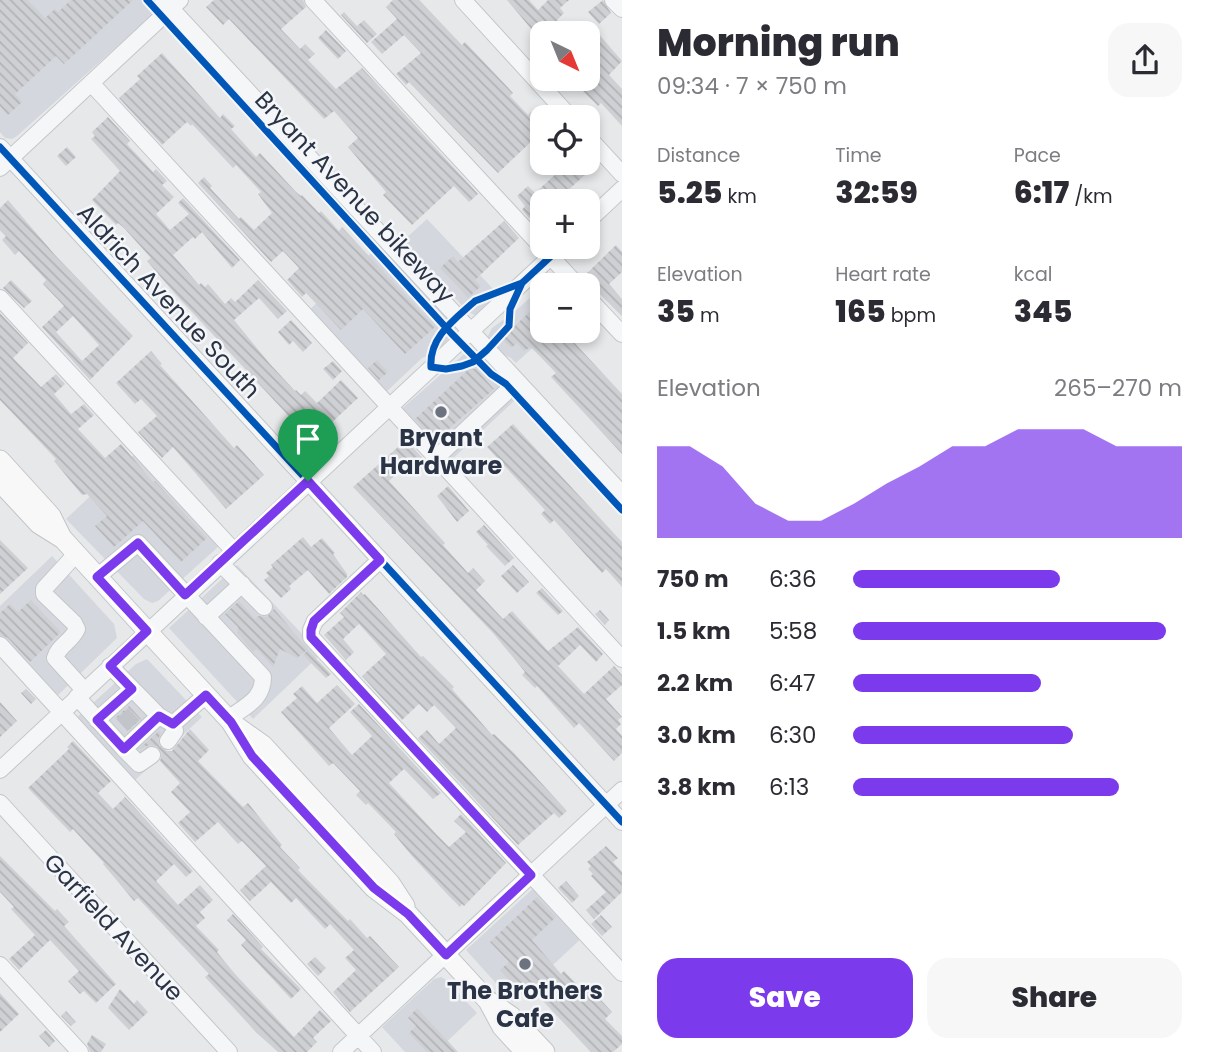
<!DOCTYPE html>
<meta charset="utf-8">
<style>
body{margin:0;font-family:Poppins,sans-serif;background:#f7f7f7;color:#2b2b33;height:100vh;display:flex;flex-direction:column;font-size:26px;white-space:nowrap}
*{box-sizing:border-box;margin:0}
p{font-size:23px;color:#7c7c81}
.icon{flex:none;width:38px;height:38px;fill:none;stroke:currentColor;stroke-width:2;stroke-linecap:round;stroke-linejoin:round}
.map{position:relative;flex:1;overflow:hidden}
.drawer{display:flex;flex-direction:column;background:#fff;width:595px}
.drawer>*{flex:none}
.needle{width:46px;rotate:137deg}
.tools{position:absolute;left:530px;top:21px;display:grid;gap:14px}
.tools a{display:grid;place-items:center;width:70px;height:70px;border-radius:14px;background:#fff;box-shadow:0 4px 10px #0003;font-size:35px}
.pin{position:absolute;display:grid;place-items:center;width:60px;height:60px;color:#fff;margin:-72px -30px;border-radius:50% 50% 50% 0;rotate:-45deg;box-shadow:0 0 7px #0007}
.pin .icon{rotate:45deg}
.round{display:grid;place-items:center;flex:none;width:74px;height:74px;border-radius:21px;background:#f7f7f7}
.head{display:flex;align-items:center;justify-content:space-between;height:119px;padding:0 35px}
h1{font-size:38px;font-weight:800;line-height:52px}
.metrics{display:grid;grid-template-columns:repeat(3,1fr);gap:10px;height:119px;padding:7px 35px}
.metrics div{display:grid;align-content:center}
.metrics b{font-size:30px;font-weight:800}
.metrics small{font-size:19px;font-weight:400}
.metrics p{font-size:19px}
.chart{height:196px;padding:14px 35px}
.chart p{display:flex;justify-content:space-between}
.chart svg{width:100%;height:126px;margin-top:7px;fill:#7c3aed;opacity:.7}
.primary-button{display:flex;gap:14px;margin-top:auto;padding:14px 35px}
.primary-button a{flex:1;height:80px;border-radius:21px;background:#7c3aed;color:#fff;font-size:28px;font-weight:800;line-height:80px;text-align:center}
.primary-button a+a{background:#f7f7f7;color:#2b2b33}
ul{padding:0 35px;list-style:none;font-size:23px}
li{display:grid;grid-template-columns:112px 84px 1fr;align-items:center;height:52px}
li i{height:18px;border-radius:9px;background:#7c3aed}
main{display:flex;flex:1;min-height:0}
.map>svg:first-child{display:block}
.built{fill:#d4d7dd}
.building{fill:url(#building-back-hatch);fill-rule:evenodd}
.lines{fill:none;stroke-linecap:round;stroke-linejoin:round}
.minor-tunnel{stroke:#c1c4c9;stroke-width:16;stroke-dasharray:16 8;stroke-linecap:butt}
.minor-casing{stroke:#c4c6c8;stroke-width:18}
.major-casing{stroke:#c2c5c8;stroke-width:21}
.minor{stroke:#f5f6f7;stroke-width:16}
.major{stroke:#f8f8f8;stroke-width:19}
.cycleway-casing{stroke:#f4f6f9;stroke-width:11}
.cycleway{stroke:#0057b8;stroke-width:7}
.route-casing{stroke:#fff;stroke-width:14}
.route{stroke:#7c3aed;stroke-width:9}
.poi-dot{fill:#6c737f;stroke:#f4f6f9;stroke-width:2.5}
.labels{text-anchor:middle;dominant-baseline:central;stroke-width:5;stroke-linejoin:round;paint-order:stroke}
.street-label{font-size:24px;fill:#2b3445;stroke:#f4f6f9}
.poi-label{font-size:24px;font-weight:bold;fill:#2b3445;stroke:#f4f6f9}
</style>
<main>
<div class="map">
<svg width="622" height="1052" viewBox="0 0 622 1052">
<defs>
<pattern id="building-back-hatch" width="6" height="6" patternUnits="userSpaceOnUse" patternTransform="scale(1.75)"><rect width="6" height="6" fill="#ced0d3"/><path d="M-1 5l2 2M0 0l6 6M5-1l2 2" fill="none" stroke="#b1b3b6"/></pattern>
</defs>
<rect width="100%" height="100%" fill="#e6e8ea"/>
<path class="built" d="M0,0h155l6,10 -18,13 -126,113 -5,3 -7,-1 -5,-6z
M427,219l68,72 -10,19 -10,5 -7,-3 -65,-71z
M380,245l73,78 3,7 -18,21 -16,7 -39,37 -77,-82z
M542,287v44h9l-35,32 -5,-5 -14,-6 -9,-9v-7l4,-8 21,-15z
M469,350l46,50 -68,64 -49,-52z
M142,447l87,90 -71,64 -6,2 -8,-4 -78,-80z
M52,556l62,68 3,14 -62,60 -55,-58v-34z
M237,565l84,89 -68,65 -84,-91z
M147,659l55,58 -70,66 -59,-62 63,-57z
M537,885l47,51 -71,66 -47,-52z
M441,977l5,3 31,33 -41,39h-31l-23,-25 52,-48z"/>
<path class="building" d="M0,0h28l17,18 10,-9 3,3 13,-12h62l-69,64 -8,-8 -41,38 7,8 -14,13 -8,-9z
M214,0h89l3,7 -25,22 19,20 5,-5 10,10 -7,6 28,29 26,-21 116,126 -9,8 -15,-16 -42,39 -29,-30 3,-3 -38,-45 10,-9 -24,-27 -10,8 -95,-100 -6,6 -17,-18z
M393,0h26l43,45 3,-3 48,51 -3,3 18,19 3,-3 11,12v22l-7,-8 -37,35 -89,-91 -3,3 -10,-11 25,-21 -17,-18 -22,19 -11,-12 26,-23 -11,-12z
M507,0h22l9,10 10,-10h21l-9,8 4,5 -7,7 13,13h-28l-4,4z
M603,0l8,13 -12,11 -11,-12z
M344,12l13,14 7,-6 13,14 -10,9 -26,-28z
M326,30l20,21 -8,8 -20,-21z
M597,32l25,29 -13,14 13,14v37l-21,-23 -3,3 -27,-27h17v-39z
M162,53l58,65 3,-4 12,12 -4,3 25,28 4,-4 36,39 5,4 1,-1 17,18 2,-2 18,20 3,-4 93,100 -30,27 -42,-45 -22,21 -35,-37 -4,4 -15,-17 12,-12 -16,-17 -12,11 -73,-79 6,-6 8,9 -2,2 29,31 2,-2 13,13 18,-17 -14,-19 3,-2 -25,-27 -3,3 -41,-44 -1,2 -4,-4 -25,23 -43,-47 21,-19 -3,-3z
M108,117l22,24 -3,3 26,28 3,-3 11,12 -5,4 12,12 -18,17 14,16 19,-16 -11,-11 5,-5 57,62 -8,8 -30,-36 -7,7 -2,-2 -20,18 26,30 2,-2 4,4 3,-3 17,20 6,-6 4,4 23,-22 29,31 -9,8 -19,-21 -25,22 36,44 25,27 1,-1 5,5 4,-4 12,12 24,-23 17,18 -46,43 -135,-145 -30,-35 4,-3 -27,-30 -6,-5 -2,2 -24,-25 28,-29 -29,-32 4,-3 -3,-4z
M67,147l9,10 -10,9 -9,-10z
M560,163h18l9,10 -22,20 2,2 -7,6h-18v18l-6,-6 -6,6 -8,-9 3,-4 -8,-10 11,-10 7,7 23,-21 -4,-4z
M8,200l47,55 78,81 -43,44 -48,-53 22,-21 -21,-22 3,-4 -27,-29 -4,4 -13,-15 4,-4 -6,-6v-22zM73,316l26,29 -17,16 -26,-29z
M504,221l15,17 -44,42 6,6 -13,12 -28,-30 13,-12 5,6z
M616,245l6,7v20l-13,12 13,15v17l-24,-24 -10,-4 -4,-12z
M11,280l21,21 -8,7 -21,-20z
M542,300v31h34l-7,6 53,57v60l-71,-77 5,-4 -25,-26 -7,4 -7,-8 -6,5 -7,-7 1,-6z
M0,313l28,30 -15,15 28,29 15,-13 9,10 -11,10 17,20 13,-10 10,11 -16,14 27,29 16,-14 32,38 2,-1 52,57 -26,24 -38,-41 -29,26 -19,-21 12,-10 -20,-22 -5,1 -28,-34 2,-2 -56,-59z
M291,320l21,23 -9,9 -10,-11 -4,4 -11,-13z
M151,351l11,13 -2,1 74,83 3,-3 27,30 -38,34 -53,-62 -11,11 -24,-26 19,-16 -16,-17 -6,5 -19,-21z
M377,360l11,12 -9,8 -11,-12z
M333,361l9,10 -9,9 -10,-11z
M469,369h7l18,20 -59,52 -20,-22z
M513,424l109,118v45l-16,-18 -4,4 -48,-53 -4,4 -9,-10 4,-4 -58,-63z
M406,440l23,25 -9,8 -11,-12 -20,20 56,62 -2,2 25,28 5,-5 12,13 -9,9 27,29 9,-8 36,40 30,-24 25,27 -7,8 -16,-17 -22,21 26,28 30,-28 8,9v10l-16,14 16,18 -4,3 3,4 -5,5 6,7v17l-8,8 -35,-38 -5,5 -37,-42 -2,2 -13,-13 3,-3 -32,-39 -140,-146z
M448,486l21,25 -12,11 -20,-26z
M484,525l30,33 -9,8 -19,-20 2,-1 -12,-13z
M303,537l8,10 11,-9 13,15 -2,1 14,20v3l-18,17 -21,-24 -19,16 2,3 -10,9 -17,-18 5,-4 -3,-3 7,-6 -2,-2z
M0,540l28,28 -28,26z
M513,565l16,17 -12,11 -16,-17z
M542,588l21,23 -5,4 -22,-22z
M361,592l2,3 2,-1 56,63 2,-1 31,31 -2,2 40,46 2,-1 20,19 53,58 -8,7 -5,-5 -36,32 -100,-107 9,-8 12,14 17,-16 -22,-23 -7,7 -8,-8 -17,16 -40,-44 24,-22 -27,-30 -16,15 11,13 -8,8 -22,-25 20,-18 -4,-4z
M31,600l30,32 -31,30 -22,-24 -8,-3v-22l10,-9 8,8z
M239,601l16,18 3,-3 9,1 7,-8 34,40 -11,9 -17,-9 -7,18 -16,-18 -4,2 -16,-18 1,-6 -13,-13z
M600,610l9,10 -4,5 -10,-11z
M308,650l23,24 -5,4 -23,-23z
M337,685l18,19 -26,24 23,27 20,-19 -22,-24 9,-8 82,89 -8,6 -29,-30 -15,14 47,51 13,13 17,-15 -12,-11 7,-7 45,49 -42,43 -2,-2 -2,3 -12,-12 -36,-39 -18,-22 2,-2 -28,-29 -2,2 -10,-10 4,-4 -27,-28 -4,3 -48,-54 16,-14 -4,-4 9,-8 15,17z
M26,689l10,10 -5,5 -10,-11z
M0,702l17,19 -17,16z
M129,706l12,13 -13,12 -13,-13z
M190,729l19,21 -11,11 45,46 5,-4 34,42 -2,2 20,21 -2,2 50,51 2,-2 17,19 3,-2 29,31 -49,45 -17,-20 23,-22 -11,-12 9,-8 -24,-26 -5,5 -29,-31 -5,5 -20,-21 -21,19 -10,-11 26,-24 -24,-25 -4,3 -20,-22 -23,20 -17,-19 12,-11 -19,-20 9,-9 -20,-22 2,-8 -5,-7 -7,-1 -11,4 20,-18 2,2 -3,6 1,7 7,5h6z
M73,741l38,40 -13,12 15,16 12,-12 68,74 -7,6 -12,-13 -18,17 22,24 22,-20 13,15 -13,12 5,6 -9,8 23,24 -2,2 18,22 59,63 26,-27 11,11 -18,17 4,4 -10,10h-29l-21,-19 -52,-56 4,-3 -71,-76 -4,3 -31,-37 1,-1 -31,-34 -3,3 -42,-44 41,-39 -2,-2z
M606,846l12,12 -5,4 9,10v20l-28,27 -8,-9 20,-18 -15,-16 2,-2 -5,-5 3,-3 -4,-4z
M0,856l55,55 2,-2 12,13 -5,4 52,58 -20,19 -12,-12 -4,3 -12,-13 11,-10 -29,-31 -31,30 -10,-11 26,-24 -24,-26 3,-2 -14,-15z
M566,881l13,15 -7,7 -14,-15z
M537,897l19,20 -24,23 29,34 3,-3 19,20 5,-5 24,26 -7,7 17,17v8l-9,8h-22l-64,-68 -8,7 -19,-21 9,-8 -19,-20z
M233,914l30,33 -2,2 40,40 -10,10 -50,-54 5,-5 -19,-20z
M601,915l11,12 -10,9 -11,-12z
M315,957l11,11 -8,8 -11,-12z
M120,989l14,15 3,-4 11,12 -19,18 -21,-22z
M0,993l19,21 -19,18z
M417,1008l41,44h-31l-18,-19 7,-7 -8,-8z
M66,1011l10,11 -5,4 -10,-10z
M46,1030l9,11 -6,6 -10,-11z
M92,1035l14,9 -5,8h-11l-3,-8z"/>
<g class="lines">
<path class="minor-tunnel" d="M122,725l13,-12"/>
<defs>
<path id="minor" d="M163,0l459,494
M313,0l264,285
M463,0l107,117
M613,0l9,9
M91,83l531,576
M588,137l34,37
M0,147l622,675
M0,168l180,-168
M588,221l34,-32
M0,298l234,253
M588,298l34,36
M437,457l80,-75
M76,554l-32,35v5l30,29 3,6c-5,12 -19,17 -22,29l29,32
M380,560l-65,61 -4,9v7l311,336
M220,563l44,44
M97,577l41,-34 125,134c0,23 -18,29 -35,42
M206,617l36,-33
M0,645l373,407
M110,666l49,50 14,8 33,-29
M77,697l47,52 35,-33
M97,720l35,-31
M168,741l7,-10 -2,-7
M124,749l15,15 13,-9
M0,770l561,-523
M0,803l229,249
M0,965l80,87
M341,1052l281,-262"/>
<path id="major" d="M0,460l51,56 11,22
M0,482l39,42 24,15 97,106 71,77 21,34 122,132 34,26 26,28 54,59 14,26 23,25
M232,723l31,22 127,138 15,23
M489,1001l22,15 34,36"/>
</defs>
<use href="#minor" class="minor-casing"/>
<use href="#major" class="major-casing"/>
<use href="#minor" class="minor"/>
<use href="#major" class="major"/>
<defs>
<path id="cycleway" d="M147,0l304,333 40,41 15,10 116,126
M0,147l622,675
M431,367c-2,-30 23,-47 44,-66l47,-18 39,-36
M431,367l15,2 16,-3 11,-4 14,-12 22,-24 1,-17 12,-26"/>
</defs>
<use href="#cycleway" class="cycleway-casing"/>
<use href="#cycleway" class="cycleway"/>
</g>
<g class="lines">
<defs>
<path id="route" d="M308,481l72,79 -66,61 -3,9v7l220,238 -85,80 -38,-41 -34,-26 -122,-132 -21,-34 -25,-27 -33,29 -14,-8 -35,33 -27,-29 35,-31 -22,-23 37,-35 -50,-54 41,-34 47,52z"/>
</defs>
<use href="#route" class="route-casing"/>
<use href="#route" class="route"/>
</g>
<g class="poi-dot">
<circle cx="441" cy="412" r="7"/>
<circle cx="525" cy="964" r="7"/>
</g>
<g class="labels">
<g class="street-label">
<text transform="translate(355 197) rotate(47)">Bryant Avenue bikeway</text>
<text transform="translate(169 301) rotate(47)">Aldrich Avenue South</text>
<text transform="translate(114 927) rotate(47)">Garfield Avenue</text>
</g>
<g class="poi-label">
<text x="441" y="437">Bryant<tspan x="441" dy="28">Hardware</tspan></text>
<text x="525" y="990">The Brothers<tspan x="525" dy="28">Cafe</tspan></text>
</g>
</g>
</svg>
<div class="tools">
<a><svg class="needle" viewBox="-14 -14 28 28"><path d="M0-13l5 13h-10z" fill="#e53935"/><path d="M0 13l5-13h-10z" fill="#7c7c81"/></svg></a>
<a><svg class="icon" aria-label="locate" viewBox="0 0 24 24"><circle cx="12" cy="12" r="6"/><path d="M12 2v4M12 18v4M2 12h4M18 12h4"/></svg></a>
<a>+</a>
<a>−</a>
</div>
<div class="pin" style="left:308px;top:481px;background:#1e9e55"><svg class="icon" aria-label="arrive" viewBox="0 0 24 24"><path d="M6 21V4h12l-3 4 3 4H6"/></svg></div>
</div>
<section class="drawer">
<div class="head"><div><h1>Morning run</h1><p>09:34 · 7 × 750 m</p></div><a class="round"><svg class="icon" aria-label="share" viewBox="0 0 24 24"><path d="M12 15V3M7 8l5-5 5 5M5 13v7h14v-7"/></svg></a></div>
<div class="metrics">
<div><p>Distance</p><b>5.25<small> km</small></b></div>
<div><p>Time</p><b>32:59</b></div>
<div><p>Pace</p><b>6:17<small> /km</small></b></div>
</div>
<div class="metrics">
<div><p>Elevation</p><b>35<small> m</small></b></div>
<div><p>Heart rate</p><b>165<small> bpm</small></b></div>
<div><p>kcal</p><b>345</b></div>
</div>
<div class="chart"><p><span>Elevation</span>265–270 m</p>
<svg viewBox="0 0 160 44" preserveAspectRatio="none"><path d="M0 44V12L10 12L20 19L30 32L40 38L50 38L60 32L70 25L80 19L90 12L100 12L110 6L120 6L130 6L140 12L150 12L160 12V44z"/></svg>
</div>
<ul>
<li><b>750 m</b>6:36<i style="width:63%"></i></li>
<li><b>1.5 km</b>5:58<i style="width:95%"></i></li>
<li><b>2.2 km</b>6:47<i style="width:57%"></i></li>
<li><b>3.0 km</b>6:30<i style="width:67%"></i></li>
<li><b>3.8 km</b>6:13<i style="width:81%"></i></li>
</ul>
<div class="primary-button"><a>Save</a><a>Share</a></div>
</section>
</main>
